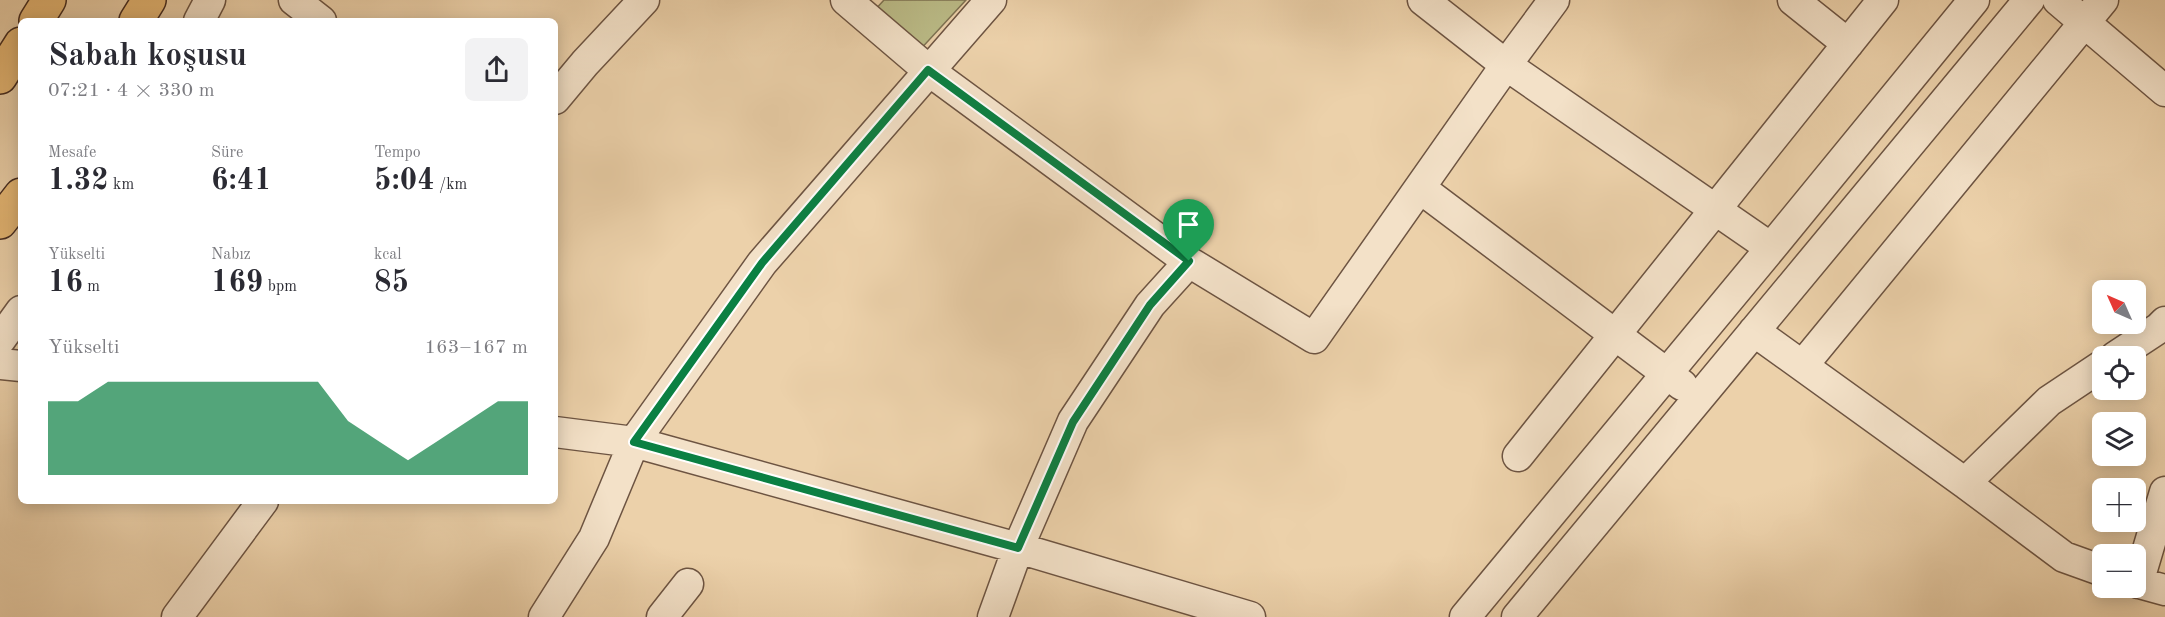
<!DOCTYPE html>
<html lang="tr">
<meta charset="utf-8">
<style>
body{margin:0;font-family:"Old Standard TT",serif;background:#f2f2f3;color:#2b2b33;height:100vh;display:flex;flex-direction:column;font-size:22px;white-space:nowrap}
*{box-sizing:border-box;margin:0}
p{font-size:20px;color:#7c7c81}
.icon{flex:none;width:33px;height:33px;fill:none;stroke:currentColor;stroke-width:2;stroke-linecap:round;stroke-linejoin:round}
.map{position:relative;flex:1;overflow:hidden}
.details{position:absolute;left:18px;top:18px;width:540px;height:486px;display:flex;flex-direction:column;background:#fff;border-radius:9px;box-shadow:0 3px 15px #0003}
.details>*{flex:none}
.needle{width:39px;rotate:315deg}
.controls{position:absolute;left:2092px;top:280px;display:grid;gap:12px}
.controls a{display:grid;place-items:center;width:54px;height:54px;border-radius:9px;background:#fff;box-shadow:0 3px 15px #0003;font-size:30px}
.pin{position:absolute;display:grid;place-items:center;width:51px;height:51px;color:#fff;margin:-62px -26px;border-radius:50% 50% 50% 0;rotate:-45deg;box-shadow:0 0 6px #0007}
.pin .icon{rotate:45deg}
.round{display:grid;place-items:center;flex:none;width:63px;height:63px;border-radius:9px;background:#f2f2f3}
.headline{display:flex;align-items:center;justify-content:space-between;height:102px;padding:0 30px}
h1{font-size:33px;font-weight:800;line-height:45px}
.metrics{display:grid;grid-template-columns:repeat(3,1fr);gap:9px;height:102px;padding:6px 30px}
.metrics div{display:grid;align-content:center}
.metrics b{font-size:30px;font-weight:800}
.metrics small{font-size:16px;font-weight:400}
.metrics p{font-size:16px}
.chart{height:168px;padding:12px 30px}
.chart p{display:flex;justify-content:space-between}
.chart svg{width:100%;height:108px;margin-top:6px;fill:#0b8043;opacity:.7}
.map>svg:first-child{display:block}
.green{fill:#baba86;stroke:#7e7252;stroke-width:1.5}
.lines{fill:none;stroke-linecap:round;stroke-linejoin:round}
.minor-casing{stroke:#6d5442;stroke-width:33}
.major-casing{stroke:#432a1f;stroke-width:36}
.minor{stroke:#f3e1c8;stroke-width:30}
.major{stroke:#e6b875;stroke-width:33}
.route-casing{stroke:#fff;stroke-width:12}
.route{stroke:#0b8043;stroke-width:8}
</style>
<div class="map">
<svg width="2165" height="617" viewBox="0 0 2165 617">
<rect width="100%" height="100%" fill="#ecd1aa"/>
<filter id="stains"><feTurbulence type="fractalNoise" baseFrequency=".00333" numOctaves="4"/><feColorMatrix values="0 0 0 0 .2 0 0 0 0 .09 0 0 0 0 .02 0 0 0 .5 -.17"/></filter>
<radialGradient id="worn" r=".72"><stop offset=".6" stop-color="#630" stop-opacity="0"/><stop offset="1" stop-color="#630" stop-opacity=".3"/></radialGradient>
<path class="green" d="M884,0h82l-49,53 -44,-41z"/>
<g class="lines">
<defs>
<path id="minor" d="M294,0l27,21
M846,0l82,70 261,192 125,76 192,-273 48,-65
M1423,0l83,65 265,183
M1793,0l55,44
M2058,0l107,91
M199,21l11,-21
M555,99l30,-36 59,-63
M1420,188l262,197
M1754,331l211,152 99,74 39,14
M0,340l21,-29
M2115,357l44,-29 6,-6
M0,364l21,2
M1803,365l300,-365
M555,432l79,10 384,106 232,69
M1518,456l365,-456
M1965,483l84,-82 54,-36
M2136,582l29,8
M2138,583l27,-91
M177,617l86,-116
M544,617l50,-79 40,-96 128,-179 229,-263
M662,617l26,-33
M993,617l25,-69 55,-127 77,-116 39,-43
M1465,617l306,-369 203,-248
M1517,617l512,-617"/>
<path id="major" d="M36,21l13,-21
M136,21l13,-21
M0,77l21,-33
M0,222l21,-27"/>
</defs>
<use href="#minor" class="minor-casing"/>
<use href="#major" class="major-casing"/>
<use href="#minor" class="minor"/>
<use href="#major" class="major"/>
</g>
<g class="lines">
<defs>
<path id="route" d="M928,70l261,191 -39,44 -77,117 -55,126 -384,-106 128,-179z"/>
</defs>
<use href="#route" class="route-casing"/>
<use href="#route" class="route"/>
</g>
<rect width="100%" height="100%" filter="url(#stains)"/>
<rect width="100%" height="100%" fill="url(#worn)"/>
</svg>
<div class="controls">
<a><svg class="needle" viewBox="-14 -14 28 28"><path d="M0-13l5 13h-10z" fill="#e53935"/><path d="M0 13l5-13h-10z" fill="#7c7c81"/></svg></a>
<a><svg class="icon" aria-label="locate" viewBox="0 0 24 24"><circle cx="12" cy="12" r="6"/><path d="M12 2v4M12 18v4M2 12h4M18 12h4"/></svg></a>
<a><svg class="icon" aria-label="layers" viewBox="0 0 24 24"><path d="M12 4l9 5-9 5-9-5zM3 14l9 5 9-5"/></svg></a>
<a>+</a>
<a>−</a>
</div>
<div class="pin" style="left:1189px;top:261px;background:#1e9e55"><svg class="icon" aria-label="arrive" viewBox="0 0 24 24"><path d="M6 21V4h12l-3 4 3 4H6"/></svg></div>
<section class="details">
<div class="headline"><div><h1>Sabah koşusu</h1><p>07:21 · 4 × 330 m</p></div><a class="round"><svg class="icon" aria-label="share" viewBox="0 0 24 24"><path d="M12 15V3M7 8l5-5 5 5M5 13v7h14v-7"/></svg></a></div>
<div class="metrics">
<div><p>Mesafe</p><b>1.32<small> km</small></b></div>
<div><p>Süre</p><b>6:41</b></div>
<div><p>Tempo</p><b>5:04<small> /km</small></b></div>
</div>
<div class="metrics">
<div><p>Yükselti</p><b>16<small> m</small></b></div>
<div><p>Nabız</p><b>169<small> bpm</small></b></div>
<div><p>kcal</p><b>85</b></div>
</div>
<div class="chart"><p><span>Yükselti</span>163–167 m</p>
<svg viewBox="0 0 160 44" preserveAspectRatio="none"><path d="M0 44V14L10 14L20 6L30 6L40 6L50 6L60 6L70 6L80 6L90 6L100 22L110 30L120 38L130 30L140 22L150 14L160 14V44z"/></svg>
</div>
</section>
</div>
